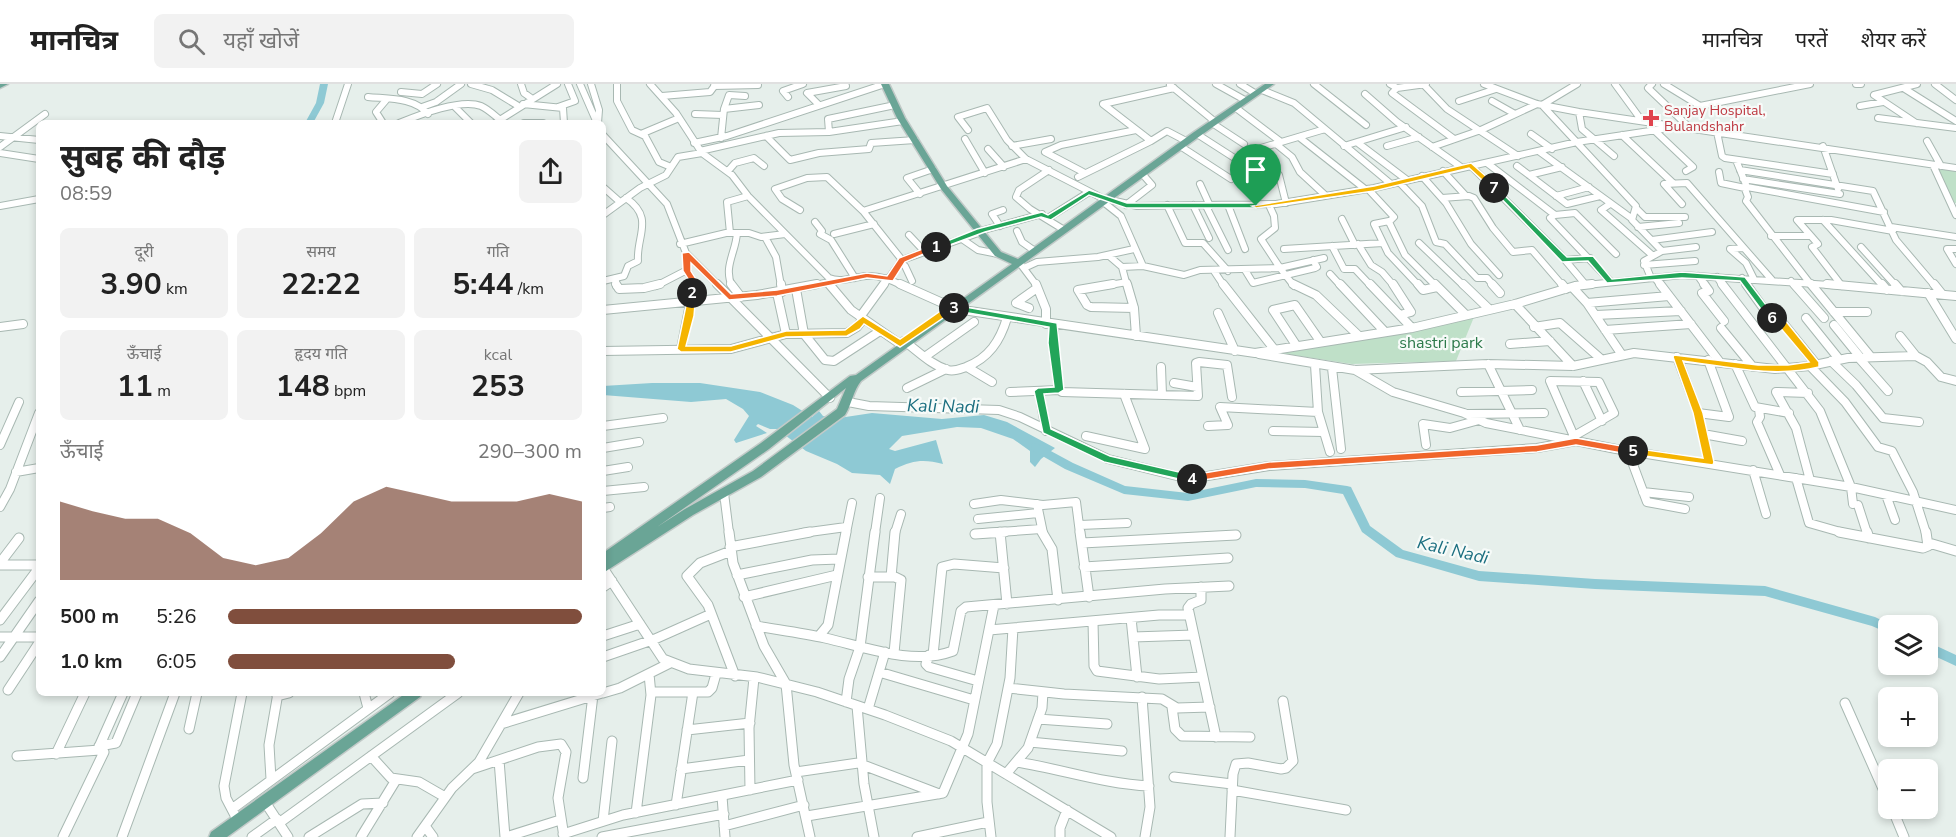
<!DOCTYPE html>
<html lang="hi">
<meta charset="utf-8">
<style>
body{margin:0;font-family:"Nunito Sans","Noto Sans Devanagari",sans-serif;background:#f2f2f2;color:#222;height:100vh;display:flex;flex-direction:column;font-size:22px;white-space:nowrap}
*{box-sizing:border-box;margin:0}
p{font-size:20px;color:#767676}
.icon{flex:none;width:33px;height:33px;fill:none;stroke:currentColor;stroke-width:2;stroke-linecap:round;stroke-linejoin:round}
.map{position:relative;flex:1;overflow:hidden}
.sheet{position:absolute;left:36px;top:36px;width:570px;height:576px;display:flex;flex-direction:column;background:#fff;border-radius:9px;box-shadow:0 3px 9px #0003}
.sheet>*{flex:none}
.controls{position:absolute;left:1878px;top:531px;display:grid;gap:12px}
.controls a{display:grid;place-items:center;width:60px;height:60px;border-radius:9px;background:#fff;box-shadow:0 3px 9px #0003;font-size:30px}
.pin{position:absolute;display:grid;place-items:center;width:51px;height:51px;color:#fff;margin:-62px -26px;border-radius:50% 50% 50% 0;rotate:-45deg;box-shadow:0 0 6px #0007}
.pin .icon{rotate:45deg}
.km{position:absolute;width:30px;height:30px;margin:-15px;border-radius:50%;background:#222;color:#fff;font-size:16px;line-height:30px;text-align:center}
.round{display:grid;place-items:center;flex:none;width:63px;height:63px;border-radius:9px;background:#f2f2f2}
.overview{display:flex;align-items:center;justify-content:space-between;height:102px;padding:0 24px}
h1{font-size:33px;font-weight:700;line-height:45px}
.figures{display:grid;grid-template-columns:repeat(3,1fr);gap:9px;height:102px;padding:6px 24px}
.figures div{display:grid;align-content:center;border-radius:9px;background:#f2f2f2;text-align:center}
.figures b{font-size:30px;font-weight:700}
.figures small{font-size:16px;font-weight:400}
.figures p{font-size:16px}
.chart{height:168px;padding:12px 24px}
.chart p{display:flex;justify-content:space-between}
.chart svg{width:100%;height:108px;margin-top:6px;fill:#804e3d;opacity:.7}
ul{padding:0 24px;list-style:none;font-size:20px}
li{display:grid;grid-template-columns:96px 72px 1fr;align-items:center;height:45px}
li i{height:15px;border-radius:8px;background:#804e3d}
header{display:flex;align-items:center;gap:36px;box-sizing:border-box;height:84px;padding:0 30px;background:#fff;border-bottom:2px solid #e0e0e0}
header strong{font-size:28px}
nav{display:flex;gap:33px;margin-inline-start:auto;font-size:21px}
.search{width:420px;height:54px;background:#f2f2f2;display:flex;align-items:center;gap:15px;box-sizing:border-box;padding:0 21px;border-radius:9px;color:#767676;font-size:22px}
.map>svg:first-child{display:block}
.green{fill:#bfe0c8}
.water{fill:#8ec9d4}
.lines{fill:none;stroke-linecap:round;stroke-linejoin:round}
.river{fill:#8ec9d4;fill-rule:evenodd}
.minor-far2-casing{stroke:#a8b8b2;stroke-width:8}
.minor-far1-casing{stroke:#a8b8b2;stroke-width:10}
.minor-casing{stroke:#a8b8b2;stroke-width:11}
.major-casing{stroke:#c2cac8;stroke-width:3}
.minor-far2{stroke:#fff;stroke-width:6}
.minor-far1{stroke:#fff;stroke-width:8}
.minor{stroke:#fff;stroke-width:9}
.major{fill:#6aa596;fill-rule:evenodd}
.split-1{fill:#22a559;stroke:#fff;stroke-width:1.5}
.split-2{fill:#f0652b;stroke:#fff;stroke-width:1.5}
.split-3{fill:#f5b400;stroke:#fff;stroke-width:1.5}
.split-4{fill:#22a559;stroke:#fff;stroke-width:1.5}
.split-5{fill:#f0652b;stroke:#fff;stroke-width:1.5}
.split-6{fill:#f5b400;stroke:#fff;stroke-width:1.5}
.split-7{fill:#22a559;stroke:#fff;stroke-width:1.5}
.split-8{fill:#f5b400;stroke:#fff;stroke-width:1.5}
.health-dot{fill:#e0444e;stroke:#f7fbf9;stroke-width:2}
.labels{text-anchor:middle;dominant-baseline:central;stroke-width:4.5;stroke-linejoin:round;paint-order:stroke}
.far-health-label{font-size:14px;fill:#be3a42;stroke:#f7fbf9;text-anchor:start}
.park-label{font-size:16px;fill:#2d7a4b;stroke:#f7fbf9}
.water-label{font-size:18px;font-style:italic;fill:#1c6f80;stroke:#f7fbf9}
</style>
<header>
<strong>मानचित्र</strong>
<div class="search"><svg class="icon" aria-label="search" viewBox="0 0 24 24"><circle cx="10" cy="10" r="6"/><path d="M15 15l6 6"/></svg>यहाँ खोजें</div>
<nav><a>मानचित्र</a><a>परतें</a><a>शेयर करें</a></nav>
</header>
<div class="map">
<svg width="1956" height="753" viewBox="0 0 1956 753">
<rect width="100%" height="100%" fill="#e6efeb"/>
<path class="green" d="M1934,84l22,3v32l-7,-1z
M1474,233l-18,44 -104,3 -85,-13z"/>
<path class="water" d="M652,299h48l60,9 33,13 19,12 7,-6 4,5 16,2 33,-5 70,6 42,-4 23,7 48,26 -14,11 -6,8 -5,-5v-11l-17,-12 -32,-11 -24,-1 -55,9 -13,13 6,2 41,-11 7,24c-19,-5 -30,-4 -48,5l-5,15 -10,-9 -28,-2 -15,-9 -31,-13 -29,-22h-7l-12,-5 -2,2 11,7 -31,10 -2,-3 15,-24 -6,-7 -17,-10 -35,3 -88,-7v-9z"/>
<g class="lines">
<path class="river" d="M320,0h8l-4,19 -11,20h-8l11,-20z
M1036,359l37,20 52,23 63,7 68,-14 49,1 42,6 4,1 19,39 33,24 76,21 116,8 170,7 110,31 18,9h-5v7l-16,-7 -107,-30 -170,-7 -116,-8 -83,-24 -34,-25 -19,-38 -38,-6 -49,-1 -68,14 -64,-7 -59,-25 -33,-19 -1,-3 1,-3z
M1928,558l28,13v11l-28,-13z"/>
<defs>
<path id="minor-far2" d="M471,0l21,6 28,17
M521,0l3,9 7,5
M580,0l17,39
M591,0l8,26 -1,13
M617,0v17l15,29 13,6 14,26 12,5
M650,0l26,29 26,40 30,22 16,21 81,82c12,5 25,-1 37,-2 14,-1 25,4 37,10
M1216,0l27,15
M1240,0l13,8
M1314,0l52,41
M1390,0l7,4 29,-4
M1423,0l24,25 71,47
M1484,0l53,20 42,8 377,56
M1577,0l-35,21 94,101 -4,14 30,31 -18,10 7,17
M1615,0l27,37
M1652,0l-4,4 43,41
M1664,0l36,22 110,-22
M1856,0h5
M1935,0l21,16
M1170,1l43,35
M714,2l44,-1
M1174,4l-71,16 48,37 16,-10 19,10
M1397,4l-5,5 62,46
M1905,5l51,32
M1262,6l32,13 97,81
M401,8l21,2 15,-10
M1365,10l32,28 64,45
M662,12l48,-4 6,-8
M368,13c20,2 46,0 60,17
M788,13l-5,-6 20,-7
M1459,17l37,-12
M1492,17l23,13
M523,20l40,4 1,15
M819,21l-12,-12 39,-7
M454,22l17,17
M1860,22l23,-4
M422,23l14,-5 25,-18
M558,23l17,-6 -7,-17
M1236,24l45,34
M724,25l5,-14 16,1
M1579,28l3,17 32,27
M695,30l28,1
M1878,34l78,10
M335,39l13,-39
M383,39l-7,-11 11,-13
M399,39c20,-8 62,-25 82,-17 7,3 13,9 19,14
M495,39l62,-39
M524,39h19
M1212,39l32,21
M1916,39l-42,-28 43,-11
M968,46l-10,-13 29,-9 20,32 19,19 76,39 35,8 139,-2 98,-16 203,-46 86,-13 5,-4
M1654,46l39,37 -7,4
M829,48l-1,-13 67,-14
M1717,48l5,24 3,2 108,16
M641,50l38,-16
M1197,50l56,36 22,-6 -14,-13v-3l64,-19
M1531,50l21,15
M603,51l64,69 19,49 33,33
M1622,51l50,47
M0,52l39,4
M766,52l24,24 29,-7 50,-4 2,-6 44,-3
M1299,53l66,52
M721,54l3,-29 35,-4
M965,55l20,34
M1927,57l14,25
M694,59l33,-7 158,-52
M1358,59l49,37
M1276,60l16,13 8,15 25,23
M1012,62l39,-7
M1180,62l51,33
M1344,62l62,-19
M1387,62l32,-9
M1823,62l15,43
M0,63l45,-33
M1432,63l49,-17 56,-26
M988,65l16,18
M700,67l79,-18 50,-1 74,-11
M1540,68l91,66
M0,69l39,6
M1736,76l11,27 -2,2 3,8 -2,4 66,85
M1487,79l68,52 20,-2 41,41
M1933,81l23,50
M1471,82l89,88 25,30
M1517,82l50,38 33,-8
M1049,86l-30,20 -3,7 14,12 31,19
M1253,86l2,4 -5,4 6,27
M1740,86l133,21 23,49 39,46
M728,87l7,-8 19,-5 10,8
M1443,87l23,25
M1083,88l-38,-20 16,-7 75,-15
M1719,88l2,11 24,5
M1279,91l7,28
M1529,91l33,-8
M1422,92l24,27 25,41 28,31
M1078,93l73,-36
M1743,95l97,15
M1399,98l23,24 14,36 9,2 32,34h10l7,8
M1200,100l10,22
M603,103l17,15
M1747,103l137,25
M1368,105l26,28 -5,5 16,33 31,31
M920,110l-13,-16 26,-9
M1556,112l33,-9
M1442,114l27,-2 5,2 19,30 20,24 19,-2 31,36
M1102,117l19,15 22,50
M1610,120l-9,6 51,45
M1682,120l-18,-20 23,-1 85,97
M1126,121l26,-20 -7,-8
M1167,121l18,38h18l25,28
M1193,121l16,33
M1228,121l17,44
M1269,121l5,11 1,12 -14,11 19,29
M0,122l39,-7
M1206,122l22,44
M1637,125l8,8h40
M800,126l-18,-11 -7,-10 32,-11 20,-1 36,34
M603,131l37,-27 26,-13 12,-18 24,-4
M1555,131l-5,3 60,63
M1048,134l41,-26
M1342,135l13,26
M1823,136l60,66
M1389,137l-15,3 14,29 31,33
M815,138l7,9 -2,3 11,6 24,38
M1000,142l-8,-12 11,-4
M1638,143l41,-4
M1891,143l65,10
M980,147l62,-17
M1017,147l5,11 10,7
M730,149l-3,-31 21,-6
M834,150l40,-10
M909,151l15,16
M1771,152h40
M765,153l11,20 5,29
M962,155l16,11 20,4
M1652,156l60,-8
M1419,159l45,43
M680,160l46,-11h23l12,4 24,-3
M1358,160l13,21 11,7 12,14
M1332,162l12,23h11l16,17
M1861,163l35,39
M1743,164l-13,1 16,14 8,16
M1284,165l99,-6
M1956,165h-9l9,15
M1662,167l34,-4
M686,169l1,18 7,11 -1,4
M1108,171l14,12 21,-1 41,9 16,-5 80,-2
M902,176l-39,-49 163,-52
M1565,176l25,-2
M900,178l5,4 7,15
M1644,181l51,-4
M1022,182l15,20
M1122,183l5,19
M1024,184l13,-6 61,-5 36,-8
M1245,186l8,13 62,-15 2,-1 -4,-7
M1214,187l10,15
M1330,190l11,12
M1698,192l7,10
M1717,193l6,9
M1655,194l6,8
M1742,194l5,8
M616,195v7
M603,197l21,-5 4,-10 10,-5c-2,-25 17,-43 -12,-63
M1791,197l4,5
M828,199l2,3
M656,202l31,-16
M732,202c-9,-19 4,-34 5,-53
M809,202l27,-5
M883,202l19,-26 79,-28
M1104,202l23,-4
M1294,202l-14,-18 44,-10
M1577,202l105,-11 162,11
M1842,202l-30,-39 6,-3 -21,-24h34l62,11"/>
<path id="minor-far1" d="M616,200l3,5 25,-1 16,-4
M717,200l113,114
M731,200l10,13
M781,200l1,8
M829,200l22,26 49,34
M900,200l56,25 299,44 157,-25 103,-24 60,-18 17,-2
M1036,200l10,25v15
M1113,200l-35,6 9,15 4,2 43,1
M1127,200l7,24 2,28
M1223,200l51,65
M1293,200l23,11 43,41
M1340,200l45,48
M1370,200l42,44
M1393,200l18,28 -11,3
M1418,200l5,6 14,-3
M1435,200l31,31
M1463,200l26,25
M1492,200l8,9
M1562,200l4,5
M1660,200l59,77
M1704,200l5,7 -7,2 22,28
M1722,200l98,127 31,76 2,17
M1746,200l18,25 18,13 34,42
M1794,200l30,34
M1811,200l60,73
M1827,200l129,12
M1882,200l5,6
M1895,200l6,7
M1934,200l8,10
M1575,202l-1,3 13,14 35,52
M796,205l8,45 21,26 9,1 46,-30
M777,209l9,41
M1928,209l28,46
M1587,219l82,-7
M1515,220l58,62
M1029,224l-13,-5 21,-15
M603,226l154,-15 60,-11
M1834,228h33
M1218,229l17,38
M1596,231l85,-4
M860,233l24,-33
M1806,234l33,41
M1054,241l-1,18 6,47 3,2 136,4 -2,-33 3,-1 28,3 5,32
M1834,241l26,32
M0,243l23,-3
M1534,243l26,-4 41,36
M1721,244l32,39
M1605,246l86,-6
M1900,252l16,20
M904,257c14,10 27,24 44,29 6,2 12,-1 18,-3 23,-9 34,-26 41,-49
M1510,260l40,-3
M1296,261l-23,-35 22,-5 25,36
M681,265l13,-65
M603,267l128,-2 55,-15 61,-1 10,-6 6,-8
M1259,270l96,16 133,-6 85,2 61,-13 141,16 35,-3 38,-8 68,-2 11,6 14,15 15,4
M926,272l48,-34
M1677,273l21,56 11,49
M1858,273l30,34
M1831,277l25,24 27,33 36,4
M1488,280l32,66
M1735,280l20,43 34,6
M1315,281l3,47 12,40
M1810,282l35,36 33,45 14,4 21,41 13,41
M967,283l25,15
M1161,283l1,28
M1332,284l9,81
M1355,286l38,22 71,21 22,10 130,26 235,38 105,23
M1583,297l19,40
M1174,299l23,4
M907,304l39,-19
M1039,307l7,40
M1010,308l49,-2
M1461,308l71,-2
M1808,309l-32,-1 20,36 14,52
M848,318l21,4 130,4 21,7 88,42 81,20 80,-13 268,-18 39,-7 -26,-60 49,1 15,31 -40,23
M1759,325l1,8 -3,5 23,53
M1698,329l31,4 -21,-57
M1468,330l76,-1
M603,342l60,-8
M1208,342l20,-1 -8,-18 98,5
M1273,347l50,1
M1703,350l39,7
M1086,352l59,13 -21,-55
M0,361l19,-43
M1426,361l-3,-21 27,4 29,-8
M603,364l36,-6
M1628,367l19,51 38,7
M1753,386l13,44
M603,387l25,-4
M16,388l23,-4
M1796,394l13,45 35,10
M603,407l41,-4
M1643,408l46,5
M724,409l5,40
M1886,411l9,25
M974,420l27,-4 42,5 33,-3 4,31
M1037,420l6,29
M1858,421l9,28
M0,423l10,-18 29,-76
M603,424l7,-1
M978,435l60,-6
M1080,441l47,-2
M802,449l44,-6
M846,449l6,-30
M875,449l5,-35
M895,449l6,-19
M985,449l56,-4"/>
<path id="minor" d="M729,448l4,31 31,83 22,38 8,81 16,72
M1000,448l7,72
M1042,448l10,17 6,51
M1080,448l9,65
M1839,448l84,16 5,-2 -2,-14
M1867,448l2,6
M975,450l30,-2
M1082,459l154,-8
M1929,459l27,8
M730,463l80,-15
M731,467l-31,12 -13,13 21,29 27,71
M0,479l19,-25
M0,481h39
M1084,483l144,-9
M603,484l60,91 26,10 68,8 60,15 68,23 66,26 160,96
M737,491l75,-15 27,-1
M868,493h27l6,3 -7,73
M891,493l4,-45
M603,503l9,-6
M1201,503v13l-10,4 -3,4 28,129
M744,513l93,-22
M1131,534l6,59
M0,536l39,-52
M1093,537l1,45 3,5 62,8 44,-2
M756,542c23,4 46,7 69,12 40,9 88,28 128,13l8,-40 5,-4 199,-18 64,-3
M989,546l170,-15h30
M603,552l37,-12
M819,552l9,-11 18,-93
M0,553h39
M1133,553l61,-2
M929,571l-3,9 3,3 49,14
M933,571l9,-88 12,-3 50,4
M0,573l39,-56
M603,573l52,-18 56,-25
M879,588l95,28
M1008,604l56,6 98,5 15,9 33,-1
M8,606l31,-47
M652,608h56l4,-4 4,-14
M364,609l4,15
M603,609l17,-5 50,-25
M277,612l12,-3
M1142,613l8,110 -5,30
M846,618l3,-23 11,-32 15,-115
M1845,619l43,97
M857,622l7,78 10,53
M1172,623l3,22 7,7 68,1
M868,625l17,-57
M1038,635l69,5
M501,640l101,-31
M189,645l8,-36
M687,646l63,-7
M1030,658l92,9
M99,662l17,-3 21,-50
M98,665l25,-56
M56,670l29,-61
M17,672l83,-6 4,2 -41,85
M371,672l20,22 28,4 26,15
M499,676l6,77
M1017,678c44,7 88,22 132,24
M472,685l66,-22 23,-3 5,8 -8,46 6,39
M681,685l68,-9
M796,688l62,-9 81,31
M1006,690l22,-26 14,-40 1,-16
M1174,693l58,7
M583,694l10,-83
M271,695l-2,-34 9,-52
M750,706l-1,-62 5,-50
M1232,706l114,20
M722,712l3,41
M265,718l23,35
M676,721l17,-113
M1892,724l12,29
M232,725l158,-116
M636,729l15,-118 -2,-21
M807,732l136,-23 25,-59 26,-129
M238,737l-12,-23 -2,-12 18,-93
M603,737l9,-80
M279,739l179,-130
M425,742l8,11
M724,742l80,-21
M563,750l60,-19 175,-35
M122,753l53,-144
M252,753l25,-18
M309,753l53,-33 21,-1
M361,753l35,-57
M417,753l35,-49 27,-26 40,-69
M506,753l54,-17
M602,753l122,-23
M917,753l71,-15
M991,753l-4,-35v-39l10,-19 13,-66 3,-50
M1060,753v-9l7,-18
M1230,753l3,-63 3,-10 12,-1 33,6 5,-1 7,-7 -10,-60"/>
<path id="major" d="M0,0h8l-8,4z
M881,0h8l16,34 42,68 54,66 17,7 176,-127 71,-48h9l-74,52 -339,245c-8,10 -9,23 -16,34l-84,62 -68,38 -90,58v-20l158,-110 89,-67 6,-1 156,-111 -17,-8 -54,-67 -44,-71zM846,304l-9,21 -84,62 -68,38 -28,18 112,-78z
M406,609h16l-2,4 -193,140h-18l2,-5z"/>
</defs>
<use href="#minor-far2" class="minor-far2-casing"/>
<use href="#minor-far1" class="minor-far1-casing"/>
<use href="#minor" class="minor-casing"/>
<use href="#major" class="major-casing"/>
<use href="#minor-far2" class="minor-far2"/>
<use href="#minor-far1" class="minor-far1"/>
<use href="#minor" class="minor"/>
<use href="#major" class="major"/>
</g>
<path class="split-1" d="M1089,106l38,13h129l4,3 -4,2h-130l-37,-13 -38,25 -10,-3 -56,15 -46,17 -7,-2 45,-18 65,-17 6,3z"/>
<path class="split-2" d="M933,161l7,2 -35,15 -12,19 -26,-3 -90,18 -48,4 -38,-37v8l7,11 -3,13h-6l1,-13 -7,-11 -1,-18 7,-1 42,42 46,-4 90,-17 20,3 12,-18z"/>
<path class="split-3" d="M689,207l7,2 -2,23 -8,30h45l55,-15 59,-1 18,-14 37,23 49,-34 9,3 -58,39 -36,-23 -4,5 -13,7 -61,1 -55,15h-50l-4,-3z"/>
<path class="split-4" d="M954,221l103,18 7,67 -5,3 -15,1 7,35 59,27 82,19 3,1v5l-3,1 -88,-20 -61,-29 -9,-42 4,-3 16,-1 -6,-44 1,-16 -98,-17v-4z"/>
<path class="split-5" d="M1576,354l57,10 5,3 -5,4 -57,-10 -39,7 -268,17 -77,13 -5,-3 5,-4 77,-13 268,-17z"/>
<path class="split-6" d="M1772,231l13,5 34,42v5c-45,11 -91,0 -136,-6l20,52 11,49 -1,3 -84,-11 -1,-3 5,-3 70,10 -10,-45 -20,-56 1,-2 84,10h30l21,-3 -31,-37 -10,-7z"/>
<path class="split-7" d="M1494,101l73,72 26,-1 19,23 70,-7 63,5 31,41 -7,2 -29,-39 -58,-3 -75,5 -19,-22 -26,1 -70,-73 -2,-1z"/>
<path class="split-8" d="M1471,79l26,23v3h-5l-23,-21 -95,23 -118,17 -4,-2 122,-20z"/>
<path class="health-dot" d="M1648 25h6v6h6v6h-6v6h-6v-6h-6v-6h6z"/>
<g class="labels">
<g class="far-health-label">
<text x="1664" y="26">Sanjay Hospital,<tspan x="1664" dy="16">Bulandshahr</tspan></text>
</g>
<g class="park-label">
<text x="1441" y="259">shastri park</text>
</g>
<g class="water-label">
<text transform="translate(943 322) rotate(1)">Kali Nadi</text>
<text transform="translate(1453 466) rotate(13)">Kali Nadi</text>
</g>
</g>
</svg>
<div class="controls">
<a><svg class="icon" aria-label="layers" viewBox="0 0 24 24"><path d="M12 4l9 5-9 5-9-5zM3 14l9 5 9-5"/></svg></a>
<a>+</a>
<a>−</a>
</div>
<div class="pin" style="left:1256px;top:122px;background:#1e9e55"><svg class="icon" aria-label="arrive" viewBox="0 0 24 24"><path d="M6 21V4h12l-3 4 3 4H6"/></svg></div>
<b class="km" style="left:936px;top:163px">1</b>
<b class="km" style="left:692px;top:209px">2</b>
<b class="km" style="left:954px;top:224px">3</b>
<b class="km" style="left:1192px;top:395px">4</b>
<b class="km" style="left:1633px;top:367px">5</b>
<b class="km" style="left:1772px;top:234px">6</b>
<b class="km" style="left:1494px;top:104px">7</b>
<section class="sheet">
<div class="overview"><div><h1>सुबह की दौड़</h1><p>08:59</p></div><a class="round"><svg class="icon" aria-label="share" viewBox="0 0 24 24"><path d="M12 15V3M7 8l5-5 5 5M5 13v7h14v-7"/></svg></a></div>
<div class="figures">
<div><p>दूरी</p><b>3.90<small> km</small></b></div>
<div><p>समय</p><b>22:22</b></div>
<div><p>गति</p><b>5:44<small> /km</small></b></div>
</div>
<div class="figures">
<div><p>ऊँचाई</p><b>11<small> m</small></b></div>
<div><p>हृदय गति</p><b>148<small> bpm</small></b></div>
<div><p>kcal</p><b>253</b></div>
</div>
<div class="chart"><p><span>ऊँचाई</span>290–300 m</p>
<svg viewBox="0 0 160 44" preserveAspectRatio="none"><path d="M0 44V12L10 16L20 19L30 19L40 25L50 35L60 38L70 35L80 25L90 12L100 6L110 9L120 12L130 12L140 12L150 9L160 12V44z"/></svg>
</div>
<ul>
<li><b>500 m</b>5:26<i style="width:100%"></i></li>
<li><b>1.0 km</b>6:05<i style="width:64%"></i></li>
</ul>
</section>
</div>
